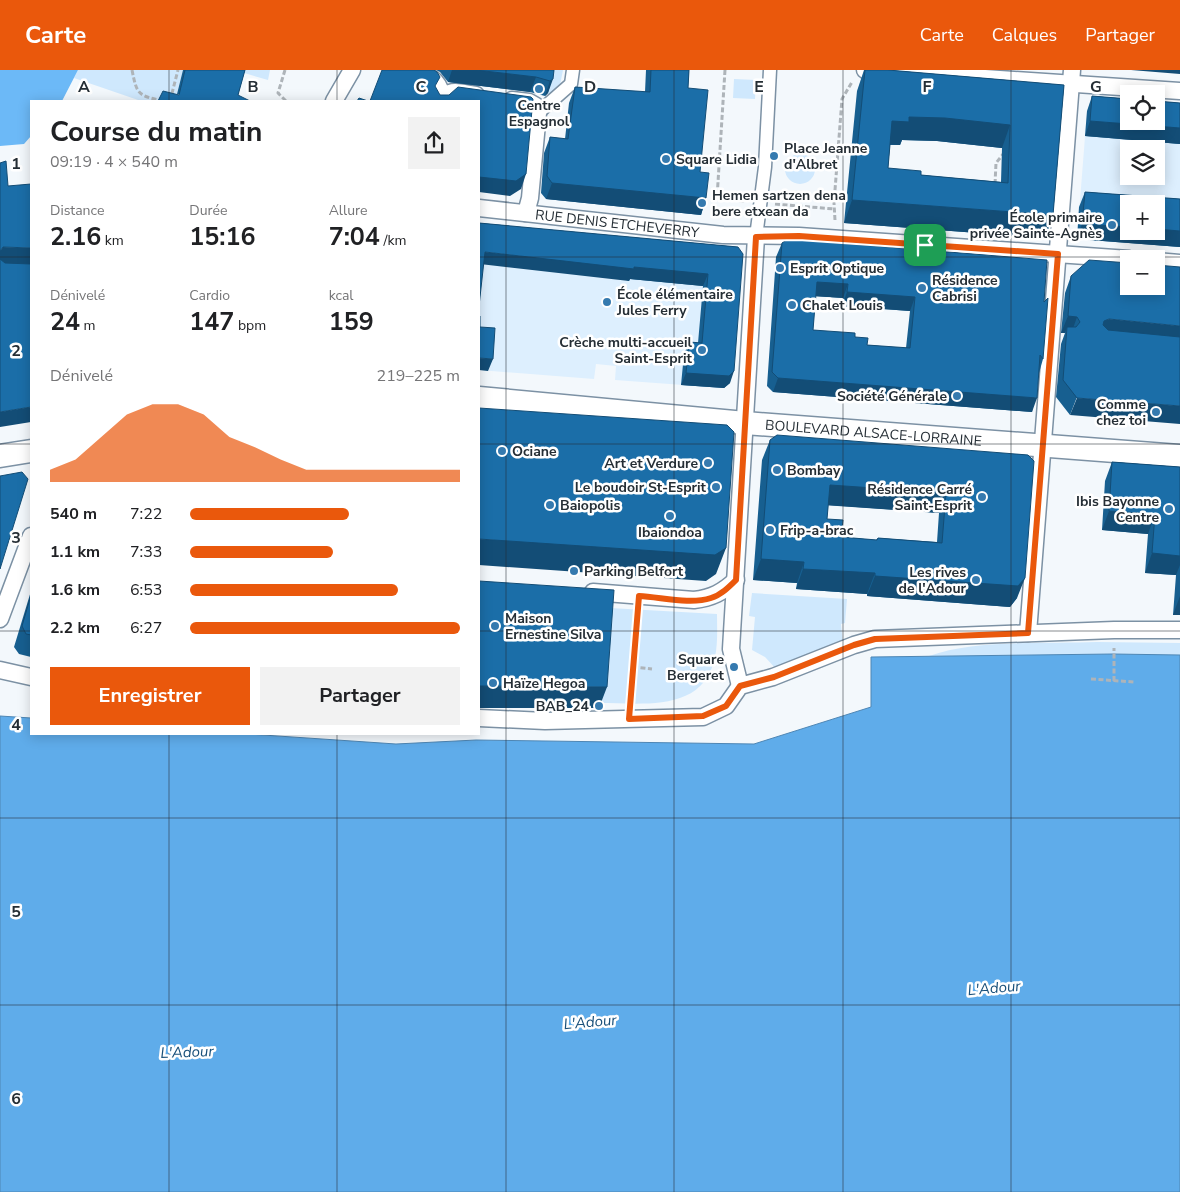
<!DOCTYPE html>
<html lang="fr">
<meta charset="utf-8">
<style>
body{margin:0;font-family:"Nunito Sans",sans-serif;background:#f2f2f2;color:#202124;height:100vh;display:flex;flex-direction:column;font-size:19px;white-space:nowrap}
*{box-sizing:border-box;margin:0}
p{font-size:16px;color:#757577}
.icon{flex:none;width:28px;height:28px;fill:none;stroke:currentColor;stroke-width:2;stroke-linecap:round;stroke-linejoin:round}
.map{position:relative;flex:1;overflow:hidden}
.sheet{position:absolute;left:30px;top:30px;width:450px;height:635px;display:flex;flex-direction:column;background:#fff;border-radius:0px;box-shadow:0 2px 12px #0003}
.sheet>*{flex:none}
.fabs{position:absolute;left:1120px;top:15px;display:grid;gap:10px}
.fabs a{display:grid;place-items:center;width:45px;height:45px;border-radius:0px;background:#fff;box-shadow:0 2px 12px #0003;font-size:25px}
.pin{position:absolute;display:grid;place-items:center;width:42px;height:42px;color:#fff;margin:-21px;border-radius:10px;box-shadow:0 2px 8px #0006}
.round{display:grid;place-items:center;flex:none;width:52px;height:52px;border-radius:0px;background:#f2f2f2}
.head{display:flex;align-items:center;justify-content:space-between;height:85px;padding:0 20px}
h1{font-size:28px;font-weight:700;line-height:38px}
.figures{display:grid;grid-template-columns:repeat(3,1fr);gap:8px;height:85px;padding:5px 20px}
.figures div{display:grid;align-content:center}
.figures b{font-size:25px;font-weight:700}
.figures small{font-size:14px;font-weight:400}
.figures p{font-size:14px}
.chart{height:140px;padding:10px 20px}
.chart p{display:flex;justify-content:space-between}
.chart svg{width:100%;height:90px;margin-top:5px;fill:#ea580c;opacity:.7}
.button{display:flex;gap:10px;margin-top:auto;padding:10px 20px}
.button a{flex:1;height:58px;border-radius:0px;background:#ea580c;color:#fff;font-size:20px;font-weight:700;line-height:58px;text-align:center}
.button a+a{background:#f2f2f2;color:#202124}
ul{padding:0 20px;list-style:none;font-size:16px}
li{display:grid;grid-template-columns:80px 60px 1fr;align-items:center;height:38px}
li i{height:12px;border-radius:6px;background:#ea580c}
header{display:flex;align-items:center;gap:30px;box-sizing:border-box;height:70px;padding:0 25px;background:#ea580c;color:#fff}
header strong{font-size:24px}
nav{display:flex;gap:28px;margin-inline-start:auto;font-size:18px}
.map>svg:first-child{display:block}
.built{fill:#ddeffe;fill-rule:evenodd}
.green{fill:#cfe8fd}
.forest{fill:#6cb9f7}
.water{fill:#5facea;stroke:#4e86b4}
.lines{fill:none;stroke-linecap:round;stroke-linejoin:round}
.pedestrian-casing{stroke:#7c91a4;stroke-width:15}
.minor-casing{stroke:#7c91a4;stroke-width:19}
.secondary-casing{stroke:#7c91a4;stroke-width:25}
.path{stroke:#aeb4b9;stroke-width:3;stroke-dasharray:5 2.5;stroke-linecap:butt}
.pedestrian{stroke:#fff;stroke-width:12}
.minor{stroke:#fff;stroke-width:16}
.secondary{stroke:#fff;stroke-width:22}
.wall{fill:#175f90;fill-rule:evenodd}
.shaded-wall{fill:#134d76}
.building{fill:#1b6ea8;stroke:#134d76;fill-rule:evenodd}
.route-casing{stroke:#fff;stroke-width:10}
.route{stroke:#ea580c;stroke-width:6}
.grid{fill:none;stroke:#252e35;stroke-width:1;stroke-opacity:0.55}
.poi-dot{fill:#357aaf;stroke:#fff;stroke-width:2}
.labels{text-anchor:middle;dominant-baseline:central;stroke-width:5;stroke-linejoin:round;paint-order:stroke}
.poi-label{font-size:14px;font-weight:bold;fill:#252e35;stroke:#fff;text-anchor:start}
.street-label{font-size:14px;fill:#252e35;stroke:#fff}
.water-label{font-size:15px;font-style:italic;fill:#19507a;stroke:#fff}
.grid-label{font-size:16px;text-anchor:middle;font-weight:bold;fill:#252e35;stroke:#fff;stroke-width:5;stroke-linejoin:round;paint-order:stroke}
</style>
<header>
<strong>Carte</strong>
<nav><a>Carte</a><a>Calques</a><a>Partager</a></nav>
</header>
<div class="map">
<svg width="1180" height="1122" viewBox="0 0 1180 1122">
<rect width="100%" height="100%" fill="#f3f8fc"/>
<path class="built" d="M1087,41l42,4v6l51,-2v128l-103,-8zM1129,79h27v27h-27zM1129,134h27v27h-27z
M479,165l260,31 -9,117 -6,5 -109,-8 1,-14 -20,-2 -2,15 -115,-9z"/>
<path class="green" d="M78,0h105l-8,31h-34l-67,-23z
M234,0h36l-2,10z
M550,0h13l-3,15 -12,11z
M734,9l22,1 -1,19 -22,-1z
M785 99a15 15 0 1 1 30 0a15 15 0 1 1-30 0Z
M752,523l95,6 -2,24 -4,1 2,20 -66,26 -12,-13 -13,-7 3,-33 -6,-1z
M610,538l107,6c0,14 1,29 -2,43 -11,56 -73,46 -116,46z
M1097,572l83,1v15l-251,-2c47,-17 117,-12 168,-14z"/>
<path class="forest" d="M0,0h78l-16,31h-31v35l-7,8 -24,2z"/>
<path class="water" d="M1113,584l67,1v537h-1180v-476l31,2v16h217l148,10 80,-4 278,4 117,-37v-50z"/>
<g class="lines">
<defs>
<path id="pedestrian" d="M408,0c20,5 30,3 36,25
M538,43l33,-29 2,-14
M756,167l9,-70 5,-97"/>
<g id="minor">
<path d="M865,0l315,21"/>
<path d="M512,30l17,2 7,4 2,7 -8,85 -4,15"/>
<path d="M334,31l18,-31"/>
<path d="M440,31c9,-14 21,-8 36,-6"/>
<path id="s1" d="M479,138l244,27 76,1 330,23"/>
<path d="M1156,191l24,2"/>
<path d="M593,522l101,8c18,-2 29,-8 42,-20"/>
<path d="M0,549l31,-83"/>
<path d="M1028,563l44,-563"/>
<path d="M0,600l31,7"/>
<path d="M740,616l-9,-37 25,-412"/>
<path d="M479,648l66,3 158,-4 23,-11 14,-20 33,-9 81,-32 21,-6 239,-9h66"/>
</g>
<g id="secondary">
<path id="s2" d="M479,328l266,25 435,33"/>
<path d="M0,386l31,-5"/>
</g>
</defs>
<use href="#pedestrian" class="pedestrian-casing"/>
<use href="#minor" class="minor-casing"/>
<use href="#secondary" class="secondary-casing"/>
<path class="path" d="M132,0c5,25 6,25 30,31
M285,0l-7,23 8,8
M725,0l-8,128 27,3
M170,31l8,-31
M995,114l1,-21 8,-10
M775,134l59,5
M835,150l-1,-17 8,-104 10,-17
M633,597l19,2
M1091,609l43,3
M1114,611v-33
M631,631l7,-88"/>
<use href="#pedestrian" class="pedestrian"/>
<use href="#minor" class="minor"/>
<use href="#secondary" class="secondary"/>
</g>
<path class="wall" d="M183,0h62l-7,25 -61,-1z
M436,0h118l-6,23 -3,3 -15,-4 -82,-10 -8,-10z
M646,0h43l-1,18 12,84 6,26 -5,17 -155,-16 -5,-6 3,-40 6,-16 15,2 4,-36 6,-16 70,5z
M864,0h24l176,15 -11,130 -8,23 -201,-15 13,-132zM902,70l35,1 65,7 -1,34 -80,-7 -33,-7 2,-23h10z
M1092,26l88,7v41l-95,-8 2,-25z
M1085,122l95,7v48l-103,-8 2,-32z
M479,153l259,24 -8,136 -6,5 -43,-3 3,-31 5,-12 9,1 5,-57 -73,-7 -1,2z
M782,173l262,59 -1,57 -4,14 -7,39 -259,-20 -6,-6 9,-129zM815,226l28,2 -1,8 68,5 -4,37 -39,-3 -12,-8 -42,-7z
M1129,193l-59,152 -14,-18 5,-53 4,-11h-4l4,-40 6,-17z
M770,370l258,15 -11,143 -7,9 -143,-11v-2l-71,-5 1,-6 -44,-3 9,-120zM828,435l111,8 -2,29 -59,-4 -2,2 -35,-3 -14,-18z
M1112,392l68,5v148h-7l3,-40 -31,-2 3,-39 -46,-4 3,-49z
M31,521v66l-12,-3 -5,-7z"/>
<path class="shaded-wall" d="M452,0h24l60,7 -6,15 -82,-10z
M1131,0h49v4z
M553,9l-5,14 -3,3 5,-15z
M909,47l36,1 65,7 -8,23 -65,-7 -35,-1 -2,5 -17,-1 9,-23z
M1090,51l90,7v16l-95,-8z
M526,104l-5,15 -11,7 -31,-4v-15z
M552,113l154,15 -5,17 -155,-16z
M852,130l201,15 -8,23 -201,-15z
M1082,154l47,3v4h27v-2l24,2v16l-103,-8z
M3,177l28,1v17l-31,-1v-13z
M485,182l149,15 74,7 -5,12 -73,-7 -1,2 -149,-17z
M817,212l31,2 -5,14 -32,-2z
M847,222l68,5 -5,14 -68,-5z
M1068,246l9,1 -6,17 -4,-7 -2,6h-4z
M1109,249l71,7v18l-82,-6 6,-17z
M479,288l14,1 -5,12 -9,-1z
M734,301l-4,12 -6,5 -43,-3 5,-12z
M778,308l259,20 -5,14 -259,-20z
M1077,328l103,8v18l-110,-9z
M31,337v15l-31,5v-15z
M830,415l116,8 -7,20 -116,-8z
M1109,441l46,3 -7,20 -46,-4z
M479,469l247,9 -10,26 -10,7 -227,-16z
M1152,483l28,3v9l-4,10 -31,-2z
M761,489l43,3 -7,21 -44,-3z
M803,499l72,4 -8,21 -71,-5z
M875,506l150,2 -8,20 -7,9 -143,-11z
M1180,526v19h-7z
M479,616l128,1 -8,21h-120z"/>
<path class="building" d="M185,0h60l-7,25 12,6h-92l5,-10 16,4z
M382,0h52l3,2 3,5 -5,9 5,9h9l9,-8 73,10 2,2 -7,75 -10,7 -37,-4v-76h-109z
M476,0h78l-1,9 -3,2 -14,-4z
M651,0h38l-1,18 20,2 -8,82 9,1 -3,25 -154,-15 -5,-7 3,-39 18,2 7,-52 75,5z
M865,0h23l176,15 -11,130 -201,-15zM909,47l36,1 65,7 -2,58 -87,-8v-4l-33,-3 4,-47 17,1z
M1092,26l37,3v22h27v-20l24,2v25l-90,-7z
M359,28l9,3h-11z
M6,91l2,25 23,-2v64l-28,-1 -3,4v-88z
M1085,122l95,7v32l-24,-2v-25h-27v23l-47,-3z
M479,153l259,24 5,7 -9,117 -5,5 -43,-3 3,-31 13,1 6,-69 -74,-7v2l-149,-17 -6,54z
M788,169l259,21 -3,42 4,-4 -5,61 -3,-4 -3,43 -259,-20 -6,-6 10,-129zM817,212l31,2 -1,8 68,5 -5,51 -43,-3 1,-7 -13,-1v-4l-42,-3z
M0,189l5,4 26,1v143l-31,5z
M1089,190l40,3v23h27v-21l24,2v59l-71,-7 -5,2 -1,4 5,5 72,7v69l-103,-8 -14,-18 4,-53h9l4,-5 -3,-5 -9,-1 3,-40z
M479,246h1v11l15,1 -2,31 -14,-1z
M479,338l248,17 7,7 -8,116 -11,7 -236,-16z
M777,365l251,20 6,6 -9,117 -7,8 -143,-10v-3l-72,-4 1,-7 -43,-3 9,-119zM830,415l116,8 -4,50 -64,-5 -1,2 -36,-3 2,-17 -16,-1z
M1112,392l68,5v89l-28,-3 3,-39 -46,-3z
M22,402l6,7 -28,90v-93z
M479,511l135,9 -7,97 -128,-1z
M31,525v40l-5,-1 -4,-8z"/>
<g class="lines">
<defs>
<path id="route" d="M799,166l259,18 -30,379 -153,6 -21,6 -80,32 -34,9 -14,20 -23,10 -74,3 10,-123c22,1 51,9 72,2 10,-3 18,-11 25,-18l20,-343z"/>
</defs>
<use href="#route" class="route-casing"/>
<use href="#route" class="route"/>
</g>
<path class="grid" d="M169,0v31M337,0v31M506,0v1122M674,0v1122M843,0v1122M1011,0v1122M0,187h31M479,187h701M0,374h31M479,374h701M0,561h31M479,561h701M169,664v458M337,664v458M0,748h1180M0,935h1180"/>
<g class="poi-dot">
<circle cx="539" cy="19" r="5"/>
<circle cx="774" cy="86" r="5"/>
<circle cx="666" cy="89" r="5"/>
<circle cx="702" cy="133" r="5"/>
<circle cx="1112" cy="155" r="5"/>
<circle cx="780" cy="198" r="5"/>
<circle cx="922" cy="218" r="5"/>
<circle cx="607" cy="232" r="5"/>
<circle cx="792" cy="235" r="5"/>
<circle cx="702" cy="280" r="5"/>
<circle cx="957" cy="326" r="5"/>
<circle cx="1156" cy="342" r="5"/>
<circle cx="502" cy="381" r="5"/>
<circle cx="708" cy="393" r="5"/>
<circle cx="777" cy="400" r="5"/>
<circle cx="716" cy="417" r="5"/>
<circle cx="982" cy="427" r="5"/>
<circle cx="550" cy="435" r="5"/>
<circle cx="1169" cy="439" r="5"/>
<circle cx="670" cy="446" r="5"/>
<circle cx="770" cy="460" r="5"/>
<circle cx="574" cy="501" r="5"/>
<circle cx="976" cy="510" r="5"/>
<circle cx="495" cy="556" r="5"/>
<circle cx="734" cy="597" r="5"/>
<circle cx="493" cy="613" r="5"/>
<circle cx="599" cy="636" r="5"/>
</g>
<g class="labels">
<g class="poi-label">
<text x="539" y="35" text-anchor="middle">Centre<tspan x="539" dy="16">Espagnol</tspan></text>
<text x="784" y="78">Place Jeanne<tspan x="784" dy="16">d'Albret</tspan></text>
<text x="676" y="89">Square Lidia</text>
<text x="712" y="125">Hemen sartzen dena<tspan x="712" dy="16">bere etxean da</tspan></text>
<text x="1102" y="147" text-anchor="end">École primaire<tspan x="1102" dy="16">privée Sainte-Agnès</tspan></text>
<text x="790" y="198">Esprit Optique</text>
<text x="932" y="210">Résidence<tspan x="932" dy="16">Cabrisi</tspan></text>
<text x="617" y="224">École élémentaire<tspan x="617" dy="16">Jules Ferry</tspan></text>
<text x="802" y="235">Chalet Louis</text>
<text x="692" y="272" text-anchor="end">Crèche multi-accueil<tspan x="692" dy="16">Saint-Esprit</tspan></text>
<text x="947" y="326" text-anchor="end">Société Générale</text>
<text x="1146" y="334" text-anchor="end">Comme<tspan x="1146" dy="16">chez toi</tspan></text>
<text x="512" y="381">Ociane</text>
<text x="698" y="393" text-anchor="end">Art et Verdure</text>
<text x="787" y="400">Bombay</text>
<text x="706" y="417" text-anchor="end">Le boudoir St-Esprit</text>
<text x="972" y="419" text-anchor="end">Résidence Carré<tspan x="972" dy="16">Saint-Esprit</tspan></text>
<text x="1159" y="431" text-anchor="end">Ibis Bayonne<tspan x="1159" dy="16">Centre</tspan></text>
<text x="560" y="435">Baiopolis</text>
<text x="780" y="460">Frip-a-brac</text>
<text x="670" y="462" text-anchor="middle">Ibaiondoa</text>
<text x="584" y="501">Parking Belfort</text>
<text x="966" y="502" text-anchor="end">Les rives<tspan x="966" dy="16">de l'Adour</tspan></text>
<text x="505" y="548">Maison<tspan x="505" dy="16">Ernestine Silva</tspan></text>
<text x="724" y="589" text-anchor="end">Square<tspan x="724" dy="16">Bergeret</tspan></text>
<text x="503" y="613">Haïze Hegoa</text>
<text x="589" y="636" text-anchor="end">BAB_24</text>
</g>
<g class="street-label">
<text stroke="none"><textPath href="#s1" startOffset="139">RUE DENIS ETCHEVERRY</textPath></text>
<text stroke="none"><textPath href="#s2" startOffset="396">BOULEVARD ALSACE-LORRAINE</textPath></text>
</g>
<g class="water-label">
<text transform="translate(994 918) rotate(-5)">L'Adour</text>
<text transform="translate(590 952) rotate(-5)">L'Adour</text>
<text transform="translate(187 982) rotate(-2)">L'Adour</text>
</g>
</g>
<g class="grid-label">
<text x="84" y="22">A</text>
<text x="253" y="22">B</text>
<text x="421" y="22">C</text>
<text x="590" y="22">D</text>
<text x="759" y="22">E</text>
<text x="927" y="22">F</text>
<text x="1096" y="22">G</text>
<text x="16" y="99">1</text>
<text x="16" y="286">2</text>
<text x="16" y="473">3</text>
<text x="16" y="660">4</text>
<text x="16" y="847">5</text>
<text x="16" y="1034">6</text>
</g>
</svg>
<div class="fabs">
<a><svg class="icon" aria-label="locate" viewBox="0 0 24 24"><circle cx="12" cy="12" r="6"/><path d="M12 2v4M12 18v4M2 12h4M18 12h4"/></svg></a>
<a><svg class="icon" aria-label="layers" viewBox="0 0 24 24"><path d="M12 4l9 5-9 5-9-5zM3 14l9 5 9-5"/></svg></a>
<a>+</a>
<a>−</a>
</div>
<div class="pin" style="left:925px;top:175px;background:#1e9e55"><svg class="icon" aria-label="arrive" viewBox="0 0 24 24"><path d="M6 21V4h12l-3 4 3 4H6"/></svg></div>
<section class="sheet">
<div class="head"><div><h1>Course du matin</h1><p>09:19 · 4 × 540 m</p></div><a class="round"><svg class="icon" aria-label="share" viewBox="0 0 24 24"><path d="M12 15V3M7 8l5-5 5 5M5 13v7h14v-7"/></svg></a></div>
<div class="figures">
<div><p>Distance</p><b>2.16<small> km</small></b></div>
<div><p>Durée</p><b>15:16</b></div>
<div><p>Allure</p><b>7:04<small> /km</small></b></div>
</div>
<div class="figures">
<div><p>Dénivelé</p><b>24<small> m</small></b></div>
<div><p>Cardio</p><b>147<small> bpm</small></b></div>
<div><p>kcal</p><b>159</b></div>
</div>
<div class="chart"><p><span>Dénivelé</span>219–225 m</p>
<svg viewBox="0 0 160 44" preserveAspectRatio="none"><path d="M0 44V38L10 33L20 22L30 11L40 6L50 6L60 11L70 22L80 27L90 33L100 38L110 38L120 38L130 38L140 38L150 38L160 38V44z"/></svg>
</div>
<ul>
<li><b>540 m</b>7:22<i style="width:59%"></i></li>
<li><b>1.1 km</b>7:33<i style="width:53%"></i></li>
<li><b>1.6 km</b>6:53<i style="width:77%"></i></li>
<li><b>2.2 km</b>6:27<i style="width:100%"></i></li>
</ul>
<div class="button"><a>Enregistrer</a><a>Partager</a></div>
</section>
</div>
